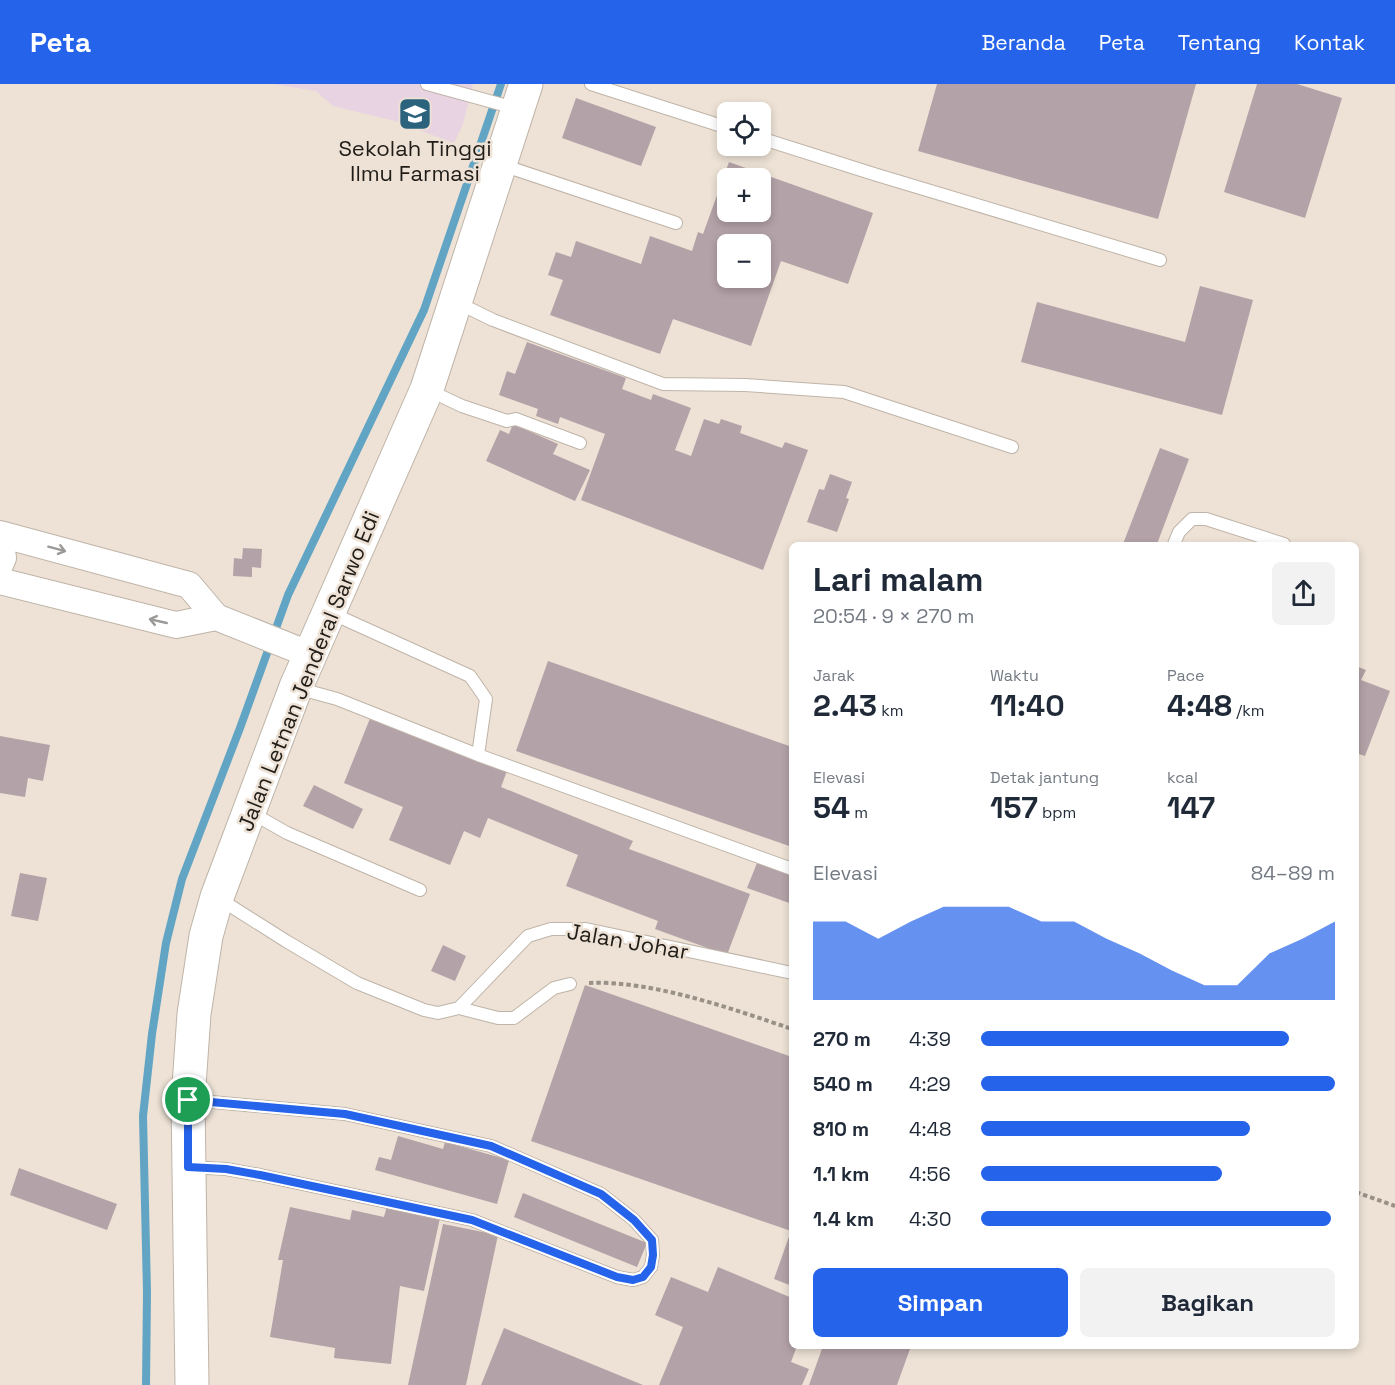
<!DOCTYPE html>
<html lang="id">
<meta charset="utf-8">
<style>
body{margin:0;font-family:"Space Grotesk",sans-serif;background:#f2f2f3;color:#1f2937;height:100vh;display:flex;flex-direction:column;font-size:22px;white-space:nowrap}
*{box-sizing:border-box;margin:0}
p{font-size:20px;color:#747a83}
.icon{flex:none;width:33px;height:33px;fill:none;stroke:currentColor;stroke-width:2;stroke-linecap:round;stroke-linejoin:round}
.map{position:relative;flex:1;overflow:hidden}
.details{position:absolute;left:789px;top:458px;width:570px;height:807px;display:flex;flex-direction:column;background:#fff;border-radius:9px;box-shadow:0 3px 9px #0003}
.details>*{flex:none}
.tools{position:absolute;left:717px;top:18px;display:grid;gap:12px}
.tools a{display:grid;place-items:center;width:54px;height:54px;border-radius:9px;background:#fff;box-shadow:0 3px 9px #0003;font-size:30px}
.pin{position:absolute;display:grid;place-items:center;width:51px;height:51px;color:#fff;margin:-26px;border:3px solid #fff;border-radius:50%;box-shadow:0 2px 6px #0007}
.round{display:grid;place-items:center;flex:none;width:63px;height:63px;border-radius:9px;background:#f2f2f3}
.head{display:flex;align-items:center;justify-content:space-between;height:102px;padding:0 24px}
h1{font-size:33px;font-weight:700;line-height:45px}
.metrics{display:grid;grid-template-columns:repeat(3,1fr);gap:9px;height:102px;padding:6px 24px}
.metrics div{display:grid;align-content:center}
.metrics b{font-size:30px;font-weight:700}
.metrics small{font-size:16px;font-weight:400}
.metrics p{font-size:16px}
.chart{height:168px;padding:12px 24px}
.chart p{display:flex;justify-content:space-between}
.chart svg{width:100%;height:108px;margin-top:6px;fill:#2563eb;opacity:.7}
.button{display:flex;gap:12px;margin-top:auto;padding:12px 24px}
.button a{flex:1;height:69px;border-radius:9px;background:#2563eb;color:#fff;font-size:24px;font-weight:700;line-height:69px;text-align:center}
.button a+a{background:#f2f2f3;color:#1f2937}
ul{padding:0 24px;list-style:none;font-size:20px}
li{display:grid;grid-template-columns:96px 72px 1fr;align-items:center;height:45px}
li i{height:15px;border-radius:8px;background:#2563eb}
header{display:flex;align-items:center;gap:36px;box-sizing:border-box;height:84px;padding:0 30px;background:#2563eb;color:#fff}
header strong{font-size:28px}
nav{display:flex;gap:33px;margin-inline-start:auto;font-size:21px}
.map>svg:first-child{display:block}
.education{fill:#e8d3e2}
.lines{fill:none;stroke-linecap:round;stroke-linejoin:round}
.stream{stroke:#62a4c3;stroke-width:8}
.building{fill:#b3a2a7;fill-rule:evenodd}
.service-casing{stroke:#bfb4a8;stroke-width:14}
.minor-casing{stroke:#bfb4a8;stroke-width:28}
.secondary-casing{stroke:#bfb4a8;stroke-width:35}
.path{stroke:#999087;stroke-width:4;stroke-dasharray:4.5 3;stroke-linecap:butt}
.service{stroke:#fff;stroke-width:12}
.minor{stroke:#fff;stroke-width:26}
.secondary{stroke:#fff;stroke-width:33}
.oneway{stroke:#9b9997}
.route-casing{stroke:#fff;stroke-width:12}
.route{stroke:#2563eb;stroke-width:8}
.labels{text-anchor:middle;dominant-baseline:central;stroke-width:5;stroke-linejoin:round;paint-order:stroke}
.poi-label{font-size:22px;fill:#201c17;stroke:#ede2d5}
.street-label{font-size:22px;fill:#201c17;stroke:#ede2d5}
</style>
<header>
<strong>Peta</strong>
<nav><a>Beranda</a><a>Peta</a><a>Tentang</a><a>Kontak</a></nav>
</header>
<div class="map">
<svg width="1395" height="1301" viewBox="0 0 1395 1301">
<rect width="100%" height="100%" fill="#ede2d5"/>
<path class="education" d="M273,0h200l-10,40 -9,19 -59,-22 -62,-15 -17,-15z"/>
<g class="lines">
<path class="stream" d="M146,1301l1,-93 -4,-176 9,-82 14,-91 16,-64 58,-151 48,-133 136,-285 77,-226"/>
</g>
<path class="building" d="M937,0h259l-38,135 -240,-68z
M1257,0h40l45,14 -37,120 -81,-26z
M576,14l80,29 -15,39 -79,-28z
M729,78l144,51 -25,71 -67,-23 -30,85 -78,-27 -13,35 -110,-39 13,-35 -15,-5 8,-23 15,5 5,-16 65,23 9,-28 42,15 6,-19 5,2zM728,94h32v34h-32zM728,160h32v34h-32z
M1200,202l53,14 -31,115 -201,-53 16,-60 148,40z
M527,258l99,36 -4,11 29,11 2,-6 38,14 -16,42 16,6 13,-37 15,5 2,-5 21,7 -2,7 42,15 3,-6 23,8 -45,120 -182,-70 24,-66 -45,-17 -2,7 -22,-8 2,-7 -39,-14 8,-24 8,3z
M513,340l45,20 -5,10 37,16 -15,31 -89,-40 14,-31 9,4z
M1160,364l29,11 -32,85h-34z
M830,390l22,8 -6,16 3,1 -12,33 -30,-10 12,-33 5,1z
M243,464l19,1 -1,19 -9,-1v10l-19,-1 1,-18 8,1z
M548,577l244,86v100l-276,-96z
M1356,582l10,4 -5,10 29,11 -25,65 -9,-3z
M371,632l136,55 -6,16 132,54 -4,8 121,45 -23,61 -72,-26 3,-8 -92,-35 12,-31 -90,-37 -8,20 -16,-7 -14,34 -61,-25 14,-33 -59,-24z
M0,652l50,9 -7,36 -15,-3 -3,19 -25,-4z
M314,701l49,24 -10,20 -50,-23z
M757,779l35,12v29l-45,-16z
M20,789l27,5 -9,43 -27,-5z
M443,861l23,11 -11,25 -24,-10z
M585,901l207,72v229l-18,-7 17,-48 -260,-90z
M398,1052l45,13 2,-7 64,18 -12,44 -122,-34 4,-13 12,3z
M19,1084l98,36 -10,26 -97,-35z
M523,1109l124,50 -10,24 -123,-50z
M387,1122l53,12 -16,73 -24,-5 -9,78 -57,-6 1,-10 -65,-11 13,-77h-5l12,-53 60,13 2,-10 32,7z
M443,1140l55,11 -32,150h-58z
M718,1183l74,31v48h5l-6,16 18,7 -7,16h-143l24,-58 -28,-12 16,-38 37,15z
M504,1244l139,57h-162z
M823,1262h88l-14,39h-88z"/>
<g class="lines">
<defs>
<path id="service" d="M427,0l91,25
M591,0l137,44
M760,54l117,37 283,85
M502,81l174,58
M456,218l37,18 170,64 82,1 99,7 168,55
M428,306l34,16 45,15 9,-2 64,24
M1174,460l5,-12 13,-13h14l78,25
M331,529l139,63 16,23 -8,56
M297,604l40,11 141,56 314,114
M250,728l37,21 133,57
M218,814l68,43 71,42 67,27 14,3 21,-5 69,-72 23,-7h35l206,44
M459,924l39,10h16l40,-30 16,-4
M189,1083l37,2 34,6 212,45 145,57 16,3 10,-3 8,-10 2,-12 -1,-15 -18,-20 -33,-26 -110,-48 -146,-32 -155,-14"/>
<path id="minor" d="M0,450l189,51 27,32 95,38
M0,452l3,22 -3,7
M0,497l176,44 40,-8"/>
<path id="secondary" d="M192,1301l-4,-285 6,-86 12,-78 11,-39 79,-210 131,-298 99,-305"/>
</defs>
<use href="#service" class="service-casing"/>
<use href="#minor" class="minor-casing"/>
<use href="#secondary" class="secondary-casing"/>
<path class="path" d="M589,899c62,-3 144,26 203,46
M1356,1108l39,14"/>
<use href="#service" class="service"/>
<use href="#minor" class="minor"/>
<use href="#secondary" class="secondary"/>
</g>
<defs><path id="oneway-shaft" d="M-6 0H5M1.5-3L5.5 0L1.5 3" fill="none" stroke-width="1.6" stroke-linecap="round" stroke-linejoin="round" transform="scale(1.5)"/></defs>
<g class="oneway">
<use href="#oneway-shaft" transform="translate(57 465) rotate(15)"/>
<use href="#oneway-shaft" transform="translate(158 537) rotate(-167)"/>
</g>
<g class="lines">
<defs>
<path id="route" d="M188,1016l157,14 146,32 110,48 33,26 18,20 1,15 -2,12 -8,10 -10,3 -16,-3 -145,-57 -212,-45 -34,-6 -38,-2z"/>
</defs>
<use href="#route" class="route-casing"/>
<use href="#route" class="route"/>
</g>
<defs>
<symbol id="university-square" viewBox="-11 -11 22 22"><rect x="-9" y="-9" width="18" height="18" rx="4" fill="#2b627c" stroke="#ede2d5"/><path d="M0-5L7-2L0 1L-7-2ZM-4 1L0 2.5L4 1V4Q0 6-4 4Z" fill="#fff"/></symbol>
</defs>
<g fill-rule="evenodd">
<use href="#university-square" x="396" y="11" width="38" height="38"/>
</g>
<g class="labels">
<g class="poi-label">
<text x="415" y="64">Sekolah Tinggi<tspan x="415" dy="25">Ilmu Farmasi</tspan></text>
</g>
<g class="street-label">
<text transform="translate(308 587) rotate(-68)">Jalan Letnan Jenderal Sarwo Edi</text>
<text transform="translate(628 857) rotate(10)">Jalan Johar</text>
</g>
</g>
</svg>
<div class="tools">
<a><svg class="icon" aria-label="locate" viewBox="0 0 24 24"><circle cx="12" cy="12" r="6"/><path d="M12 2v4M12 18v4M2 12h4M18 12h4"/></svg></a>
<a>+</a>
<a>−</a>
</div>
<div class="pin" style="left:188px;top:1016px;background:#1e9e55"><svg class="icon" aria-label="arrive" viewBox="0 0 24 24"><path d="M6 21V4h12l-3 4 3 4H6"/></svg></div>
<section class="details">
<div class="head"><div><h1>Lari malam</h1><p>20:54 · 9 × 270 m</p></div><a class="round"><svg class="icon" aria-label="share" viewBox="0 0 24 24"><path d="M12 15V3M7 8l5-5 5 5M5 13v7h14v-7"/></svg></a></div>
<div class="metrics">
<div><p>Jarak</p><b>2.43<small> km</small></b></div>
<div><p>Waktu</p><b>11:40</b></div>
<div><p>Pace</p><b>4:48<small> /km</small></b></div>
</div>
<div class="metrics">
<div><p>Elevasi</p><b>54<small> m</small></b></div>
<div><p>Detak jantung</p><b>157<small> bpm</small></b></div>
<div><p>kcal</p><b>147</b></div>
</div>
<div class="chart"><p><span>Elevasi</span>84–89 m</p>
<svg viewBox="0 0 160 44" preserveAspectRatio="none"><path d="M0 44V12L10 12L20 19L30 12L40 6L50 6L60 6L70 12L80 12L90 19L100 25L110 32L120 38L130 38L140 25L150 19L160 12V44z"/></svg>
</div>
<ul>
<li><b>270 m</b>4:39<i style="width:87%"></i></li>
<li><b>540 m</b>4:29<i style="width:100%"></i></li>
<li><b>810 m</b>4:48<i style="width:76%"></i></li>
<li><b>1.1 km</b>4:56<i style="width:68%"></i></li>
<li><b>1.4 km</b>4:30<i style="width:99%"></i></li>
</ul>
<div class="button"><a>Simpan</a><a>Bagikan</a></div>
</section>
</div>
